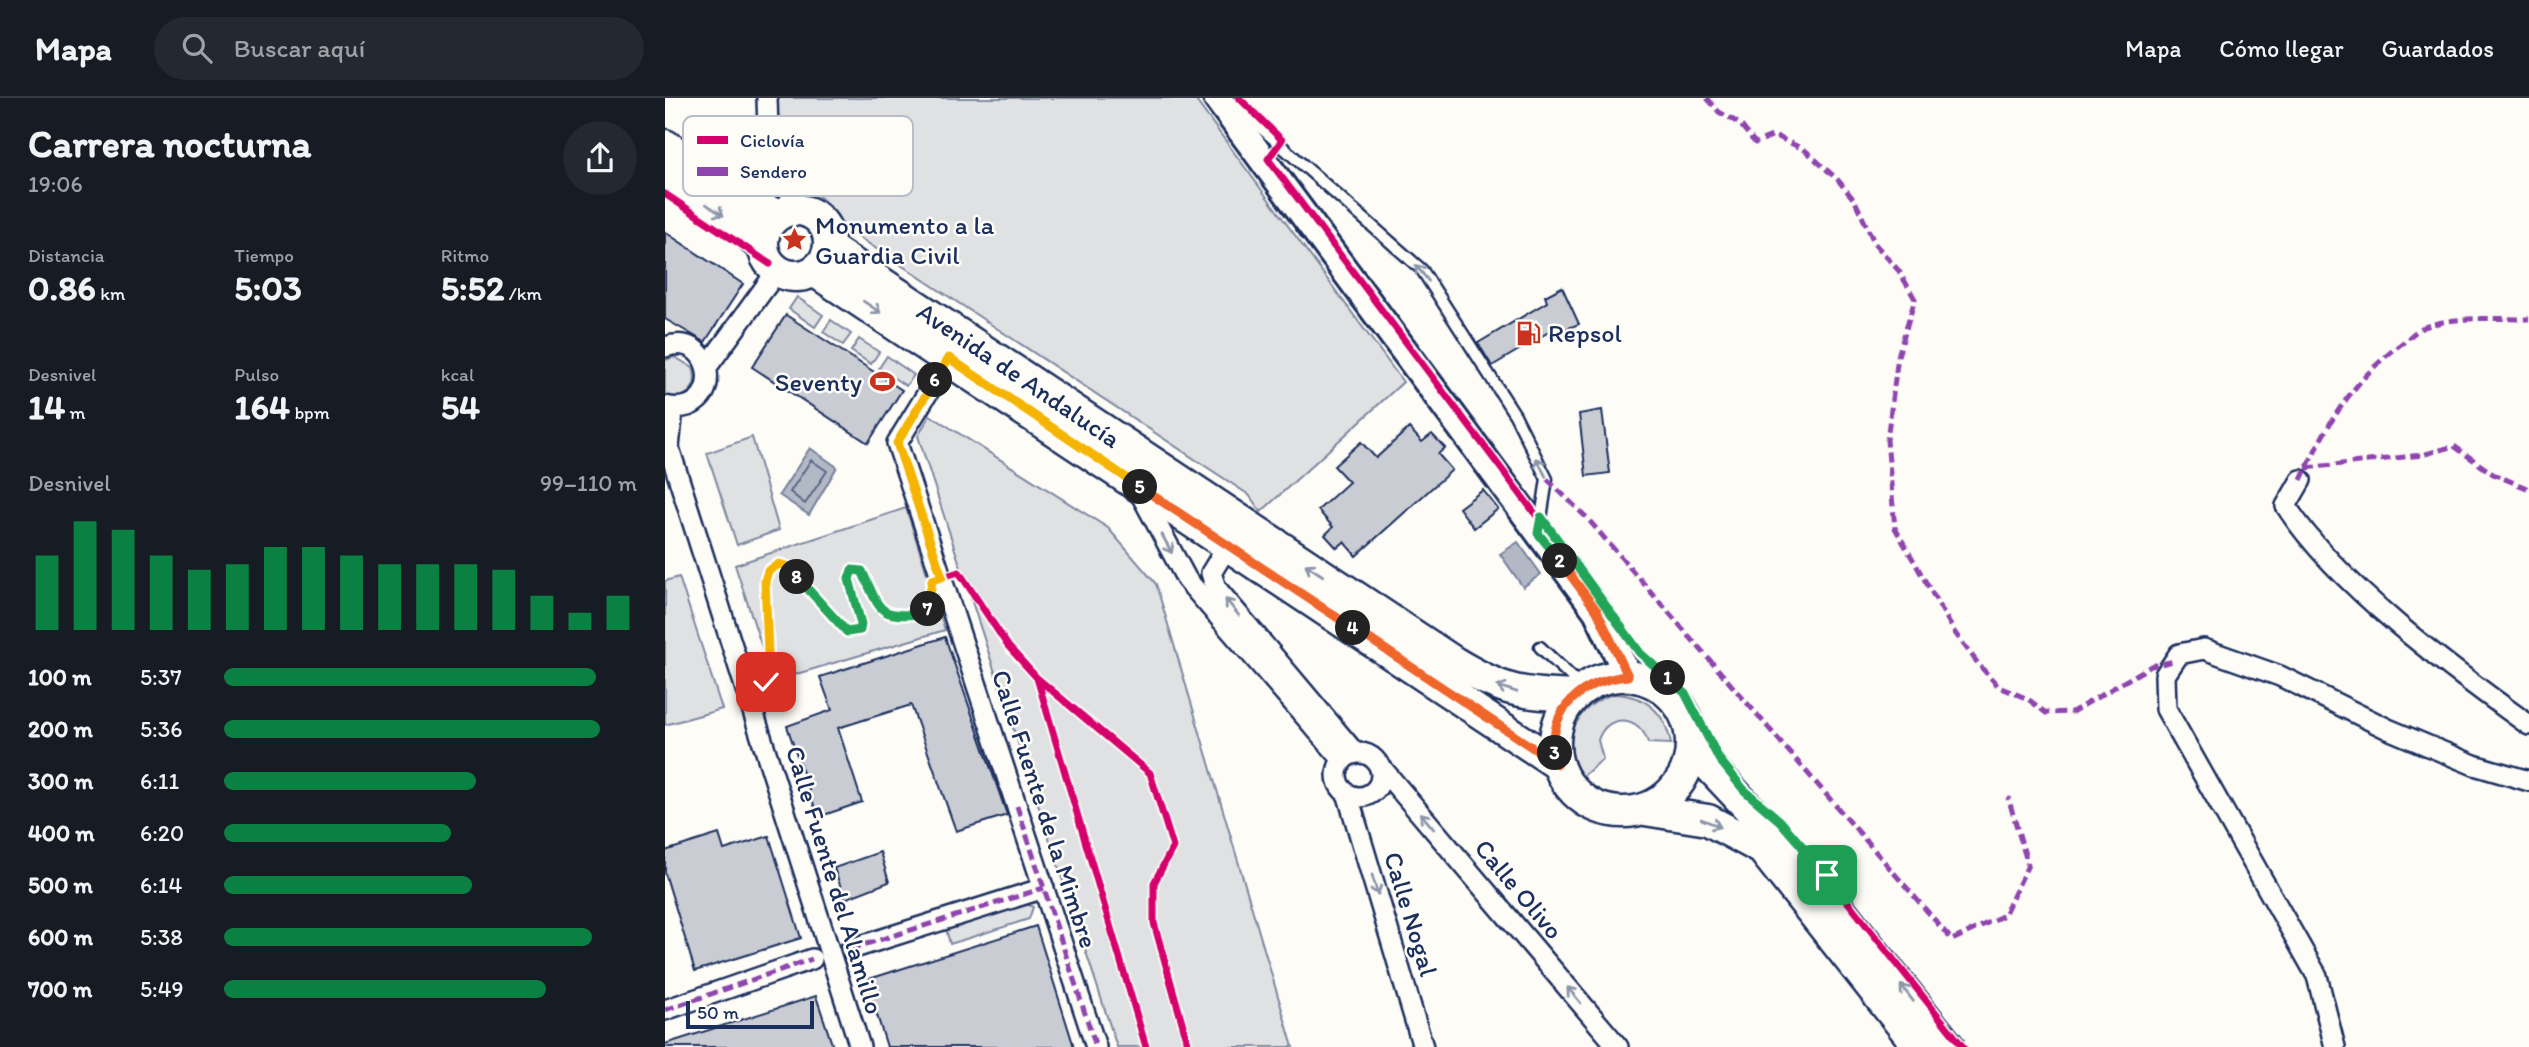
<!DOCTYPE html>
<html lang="es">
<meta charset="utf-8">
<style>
body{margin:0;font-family:Itim,sans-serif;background:#242831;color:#f1f3f6;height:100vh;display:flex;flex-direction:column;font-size:26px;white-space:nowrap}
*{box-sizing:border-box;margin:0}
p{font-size:23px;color:#9ea1a6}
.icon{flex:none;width:38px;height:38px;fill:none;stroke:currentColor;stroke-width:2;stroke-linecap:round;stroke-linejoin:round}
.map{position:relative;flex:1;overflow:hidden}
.side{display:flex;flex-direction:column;background:#171b24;width:665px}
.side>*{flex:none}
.scale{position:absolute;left:21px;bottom:18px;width:128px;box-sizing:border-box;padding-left:7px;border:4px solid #1b2f5e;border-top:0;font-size:19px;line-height:24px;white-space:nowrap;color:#1b2f5e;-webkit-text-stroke:5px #fdfcf7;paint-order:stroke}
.pin{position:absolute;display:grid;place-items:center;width:60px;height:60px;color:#fff;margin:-30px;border-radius:14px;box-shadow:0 4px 10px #0006}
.km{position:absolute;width:35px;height:35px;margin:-18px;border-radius:50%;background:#222;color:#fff;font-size:19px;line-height:35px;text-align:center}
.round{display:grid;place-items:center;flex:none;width:74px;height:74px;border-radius:37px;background:#242831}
.summary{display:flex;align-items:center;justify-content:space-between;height:119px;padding:0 28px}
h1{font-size:38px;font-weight:700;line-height:52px}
.stats{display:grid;grid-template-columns:repeat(3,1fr);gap:10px;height:119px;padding:7px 28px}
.stats div{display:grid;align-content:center}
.stats b{font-size:35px;font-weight:700}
.stats small{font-size:19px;font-weight:400}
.stats p{font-size:19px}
.chart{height:196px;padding:14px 28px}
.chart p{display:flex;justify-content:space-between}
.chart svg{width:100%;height:126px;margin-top:7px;stroke:#0b8043;stroke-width:6}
ul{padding:0 28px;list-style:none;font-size:23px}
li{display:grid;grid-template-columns:112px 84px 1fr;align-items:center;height:52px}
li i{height:18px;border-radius:9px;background:#0b8043}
header{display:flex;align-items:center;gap:42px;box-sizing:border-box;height:98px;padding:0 35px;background:#171b24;border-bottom:2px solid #363941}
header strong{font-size:33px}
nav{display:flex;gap:38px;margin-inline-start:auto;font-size:24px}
.search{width:490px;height:63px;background:#242831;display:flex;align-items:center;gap:18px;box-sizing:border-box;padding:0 24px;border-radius:38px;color:#9ea1a6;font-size:26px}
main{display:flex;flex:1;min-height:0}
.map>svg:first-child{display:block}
.green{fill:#e0e1e3;stroke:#7e88a0;stroke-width:2}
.water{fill:#b3b8c5;stroke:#76819c;stroke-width:2}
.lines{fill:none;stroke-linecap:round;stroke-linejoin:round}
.shore{stroke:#586687;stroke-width:2}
.building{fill:#c9ccd3;stroke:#1b2f5e;stroke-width:2}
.lane-casing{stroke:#1b2f5e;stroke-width:15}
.street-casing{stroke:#1b2f5e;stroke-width:24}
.secondary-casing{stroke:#1b2f5e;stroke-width:32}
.primary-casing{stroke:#1b2f5e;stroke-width:35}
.lane{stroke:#fdfcf7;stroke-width:10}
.street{stroke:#fdfcf7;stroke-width:19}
.secondary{stroke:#fdfcf7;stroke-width:26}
.primary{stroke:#fdfcf7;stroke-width:30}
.quiet{stroke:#8e44ad;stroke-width:5;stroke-dasharray:10 5;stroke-linecap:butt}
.cycleway-casing{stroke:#fdfcf7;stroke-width:11}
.cycleway{stroke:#d6006c;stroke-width:7}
.oneway{stroke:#8c96aa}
.split-1-casing{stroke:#fff;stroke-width:14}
.split-2-casing{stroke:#fff;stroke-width:14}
.split-3-casing{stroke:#fff;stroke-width:14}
.split-4-casing{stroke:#fff;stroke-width:14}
.split-5-casing{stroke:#fff;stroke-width:14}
.split-6-casing{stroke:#fff;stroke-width:14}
.split-7-casing{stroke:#fff;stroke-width:14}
.split-8-casing{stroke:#fff;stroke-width:14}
.split-9-casing{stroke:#fff;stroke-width:14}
.split-1{stroke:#22a559;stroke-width:9}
.split-2{stroke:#22a559;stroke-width:9}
.split-3{stroke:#f0652b;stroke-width:9}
.split-4{stroke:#f0652b;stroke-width:9}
.split-5{stroke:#f0652b;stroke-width:9}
.split-6{stroke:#f5b400;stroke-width:9}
.split-7{stroke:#f5b400;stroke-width:9}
.split-8{stroke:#22a559;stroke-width:9}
.split-9{stroke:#f5b400;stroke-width:9}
.labels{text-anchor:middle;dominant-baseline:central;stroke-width:5;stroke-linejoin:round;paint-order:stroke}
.poi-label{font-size:26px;fill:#1b2f5e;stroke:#fdfcf7;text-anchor:start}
.street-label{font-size:26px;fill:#1b2f5e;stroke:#fdfcf7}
.key{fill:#fdfcf7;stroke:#b9bec9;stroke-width:2}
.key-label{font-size:19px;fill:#1b2f5e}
</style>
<header>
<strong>Mapa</strong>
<div class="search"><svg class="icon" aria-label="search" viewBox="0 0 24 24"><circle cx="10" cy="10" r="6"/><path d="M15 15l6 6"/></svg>Buscar aquí</div>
<nav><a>Mapa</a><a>Cómo llegar</a><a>Guardados</a></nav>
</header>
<main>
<section class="side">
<div class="summary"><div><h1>Carrera nocturna</h1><p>19:06</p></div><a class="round"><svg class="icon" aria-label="share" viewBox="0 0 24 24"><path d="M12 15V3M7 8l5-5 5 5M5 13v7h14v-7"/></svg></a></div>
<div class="stats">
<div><p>Distancia</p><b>0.86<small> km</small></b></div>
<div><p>Tiempo</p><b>5:03</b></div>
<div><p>Ritmo</p><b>5:52<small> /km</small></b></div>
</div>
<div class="stats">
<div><p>Desnivel</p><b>14<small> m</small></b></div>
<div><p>Pulso</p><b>164<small> bpm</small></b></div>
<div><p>kcal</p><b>54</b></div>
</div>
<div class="chart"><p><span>Desnivel</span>99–110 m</p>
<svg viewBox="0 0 160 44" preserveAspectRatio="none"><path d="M5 44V18M15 44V6M25 44V9M35 44V18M45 44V23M55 44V21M65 44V15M75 44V15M85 44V18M95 44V21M105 44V21M115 44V21M125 44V23M135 44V32M145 44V38M155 44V32"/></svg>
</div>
<ul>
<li><b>100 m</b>5:37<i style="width:90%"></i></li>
<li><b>200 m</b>5:36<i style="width:91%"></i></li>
<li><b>300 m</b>6:11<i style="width:61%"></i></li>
<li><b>400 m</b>6:20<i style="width:55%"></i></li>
<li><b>500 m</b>6:14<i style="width:60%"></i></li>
<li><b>600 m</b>5:38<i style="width:89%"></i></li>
<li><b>700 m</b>5:49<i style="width:78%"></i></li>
</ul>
</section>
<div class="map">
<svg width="1864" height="949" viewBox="0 0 1864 949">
<rect width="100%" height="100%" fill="#fdfcf7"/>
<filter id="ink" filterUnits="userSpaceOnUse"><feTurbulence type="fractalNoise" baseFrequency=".0143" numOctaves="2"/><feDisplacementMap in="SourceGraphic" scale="14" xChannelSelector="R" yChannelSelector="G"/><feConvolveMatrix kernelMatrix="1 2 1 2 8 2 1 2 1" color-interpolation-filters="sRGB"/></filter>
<g filter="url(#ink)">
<path class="green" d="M111,0h418l209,284 -142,130 -12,-17 -410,-271c-7,-17 -22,-38 -43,-32l-15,-22z
M132,199l26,18 -8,12 -26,-18z
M166,222l20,14 -8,11 -20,-13z
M194,241l20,13 -8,12 -20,-13z
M222,258l27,19 -8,11 -27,-18z
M10,259l18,11c7,20 -8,34 -28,28v-36z
M265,317l178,113 48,56 137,463h-176l-199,-611z
M87,339l27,93 -42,15 -30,-92z
M241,410l39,122 -172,51 -38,-116z
M14,479l43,132 -57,16v-144z
M948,596c33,1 52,17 58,50l-23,-1c-7,-27 -40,-32 -50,-3l5,19 -21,18c-23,-35 -8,-70 31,-83z
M359,805l9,4 -4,12 -79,25 -5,-19z"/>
<path class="water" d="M145,350l27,19 -28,48 -30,-20z
M853,444l23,32 -18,13 -23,-33z"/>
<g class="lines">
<path class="shore" d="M146,362l16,11 -22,33 -15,-12z"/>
</g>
<path class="building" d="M0,134l78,52 -38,58 -40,-23z
M897,189l17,37 -18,7 -4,-4 -65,39 -14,-23 69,-41 -2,-6z
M121,217l116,75 -34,53 -116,-76z
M937,312l8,63 -24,3 -7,-62z
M744,330l13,14 10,-8 13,14 -7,6 14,16 -96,86 -12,-14 -7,6 -12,-13 8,-8 -15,-17 31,-28 -15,-16 27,-24 15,16z
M818,392l15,19 -24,19 -15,-20z
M280,539l62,178 -51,16 -45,-126 -73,23 24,74 -44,15 -31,-91 45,-16 -12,-33z
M54,736l5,16 45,-14 32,102 -106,33 -30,-98v-22z
M215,754l9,30 -44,17 -11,-31z
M371,828l38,121h-187l-21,-67z
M151,898l17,51h-168v-3z"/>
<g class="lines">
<defs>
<path id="lane" d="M569,6l188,166 93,145 32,64 -7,46
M875,549l43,41"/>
<path id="street" d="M102,0l2,64 34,49
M0,249c53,-18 60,73 0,59
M284,260l-52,85 199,604
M42,269l70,-96
M8,310l-4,40 191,599
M1636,382l-15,26c51,79 165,163 243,219
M474,393l48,89 155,179
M563,447l-17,28 5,15 139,165
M672 677a22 22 0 1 1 44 0a22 22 0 1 1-44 0Z
M714,667l239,282
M683,698l75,251
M186,851l193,-61
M0,912l147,-51
M1670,949l-18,-71 -151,-267 -1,-34 14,-21 25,-5 76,27 108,53 86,36 55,16"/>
<path id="secondary" d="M552,0l380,513 31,65"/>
<path id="primary" d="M0,47l111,71
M0,78l72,48 25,23
M98 145a33 33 0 1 1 66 0a33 33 0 1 1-66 0Z
M164,150l625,414c48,29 65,32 121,34
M149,173l743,493
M890 646a68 68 0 1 1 136 0a68 68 0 1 1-136 0Z
M1027,650l126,134 131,165
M980,712l63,10 54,29 157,198"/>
</defs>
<use href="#lane" class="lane-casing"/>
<use href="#street" class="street-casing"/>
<use href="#secondary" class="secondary-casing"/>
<use href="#primary" class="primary-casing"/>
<use href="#lane" class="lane"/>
<use href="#street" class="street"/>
<use href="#secondary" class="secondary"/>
<use href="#primary" class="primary"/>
<path class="quiet" d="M1042,0l12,14 21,12 15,19 19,-8 31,15 33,30 17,21 20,43 24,27 16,28 -17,57 -11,84 8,88 60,105 25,33 19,21 29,12 18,14 26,-1 79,-46 23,-5
M1641,370l116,-13 32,-9 39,28 36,15
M882,381l40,39 365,422 52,-25 24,-50 -20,-68
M1636,382c25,-55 51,-99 100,-136 7,-5 14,-13 21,-16 32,-13 73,-9 107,-9
M352,708l79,241
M186,851l193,-61
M0,912l147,-51"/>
<defs>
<path id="cycleway" d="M574,0l43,42 -14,19 372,494 45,40 34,66 25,32 36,30 25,27 158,199
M0,96l105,70
M372,580l109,369
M101,584l3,-6 -4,-95 8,-15h13l61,66 13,-2 1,-6 -12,-45 3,-9 10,1 16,34 13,11 34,-2 4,-5 3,-29 27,-8 49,74 29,32 113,95 23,74 -19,36v40l35,124"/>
</defs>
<use href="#cycleway" class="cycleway-casing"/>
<use href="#cycleway" class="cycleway"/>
</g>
<defs><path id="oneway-shaft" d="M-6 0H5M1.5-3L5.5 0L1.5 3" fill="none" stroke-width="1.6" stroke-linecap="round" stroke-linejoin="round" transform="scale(1.75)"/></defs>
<g class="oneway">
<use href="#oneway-shaft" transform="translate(50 112) rotate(34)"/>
<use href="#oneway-shaft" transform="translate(757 175) rotate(-129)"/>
<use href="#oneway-shaft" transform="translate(207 209) rotate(34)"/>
<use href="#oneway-shaft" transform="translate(876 369) rotate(-117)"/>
<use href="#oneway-shaft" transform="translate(502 446) rotate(62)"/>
<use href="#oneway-shaft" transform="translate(649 472) rotate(-147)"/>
<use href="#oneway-shaft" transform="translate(567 509) rotate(-129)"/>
<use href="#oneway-shaft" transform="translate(842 591) rotate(-163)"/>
<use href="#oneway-shaft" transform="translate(762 723) rotate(-130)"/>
<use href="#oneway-shaft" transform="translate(1046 725) rotate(22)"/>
<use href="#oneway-shaft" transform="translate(710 787) rotate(73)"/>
<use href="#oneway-shaft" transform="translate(1242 895) rotate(-128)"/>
<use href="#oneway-shaft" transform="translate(909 897) rotate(-130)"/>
</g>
</g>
<g class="lines" filter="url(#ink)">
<defs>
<path id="split-1" d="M1003,580l17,15 34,66 25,31 36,31 47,54"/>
<path id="split-2" d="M895,463l-22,-28 3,-16 99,136 28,25"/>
<path id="split-3" d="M890,655c-7,-47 31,-73 73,-77l-31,-65 -37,-50"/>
<path id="split-4" d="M688,530l204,136 -2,-11"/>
<path id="split-5" d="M475,389l213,141"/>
<path id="split-6" d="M270,282l14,-22 191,129"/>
<path id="split-7" d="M263,511l4,-29 10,-3 -45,-134 38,-63"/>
<path id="split-8" d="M132,479l50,55 13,-2 1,-6 -12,-45 3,-9 10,1c20,42 14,46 63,43l3,-5"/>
<path id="split-9" d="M101,584l3,-6 -4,-95 3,-10 11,-7 7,2 11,11"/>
</defs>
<use href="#split-1" class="split-1-casing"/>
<use href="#split-2" class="split-2-casing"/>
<use href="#split-3" class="split-3-casing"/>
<use href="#split-4" class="split-4-casing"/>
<use href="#split-5" class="split-5-casing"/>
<use href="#split-6" class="split-6-casing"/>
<use href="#split-7" class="split-7-casing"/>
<use href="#split-8" class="split-8-casing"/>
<use href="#split-9" class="split-9-casing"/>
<use href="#split-1" class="split-1"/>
<use href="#split-2" class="split-2"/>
<use href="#split-3" class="split-3"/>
<use href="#split-4" class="split-4"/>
<use href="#split-5" class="split-5"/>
<use href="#split-6" class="split-6"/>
<use href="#split-7" class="split-7"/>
<use href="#split-8" class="split-8"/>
<use href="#split-9" class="split-9"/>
</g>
<defs>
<symbol id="sight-bare" viewBox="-9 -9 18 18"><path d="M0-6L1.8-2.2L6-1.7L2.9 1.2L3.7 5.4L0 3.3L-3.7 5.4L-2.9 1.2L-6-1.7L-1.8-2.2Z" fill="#c8321e" stroke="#fdfcf7" stroke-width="2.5" paint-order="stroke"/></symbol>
<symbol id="fuel-bare" viewBox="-9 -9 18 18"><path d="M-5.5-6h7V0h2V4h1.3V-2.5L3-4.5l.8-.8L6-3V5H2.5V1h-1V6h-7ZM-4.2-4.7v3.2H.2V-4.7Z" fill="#c8321e" stroke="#fdfcf7" stroke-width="2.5" paint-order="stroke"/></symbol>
<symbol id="stadium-bare" viewBox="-9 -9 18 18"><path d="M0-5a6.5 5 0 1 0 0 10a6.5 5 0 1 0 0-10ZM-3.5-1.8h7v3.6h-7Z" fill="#c8321e" stroke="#fdfcf7" stroke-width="2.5" paint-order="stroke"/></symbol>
</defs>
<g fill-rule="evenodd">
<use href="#sight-bare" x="112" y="124" width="35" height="35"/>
<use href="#fuel-bare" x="846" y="218" width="35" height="35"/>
<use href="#stadium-bare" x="200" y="266" width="35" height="35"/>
</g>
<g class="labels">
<g class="poi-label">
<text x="150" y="127">Monumento a la<tspan x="150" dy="30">Guardia Civil</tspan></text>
<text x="883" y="235">Repsol</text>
<text x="197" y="284" text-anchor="end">Seventy</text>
</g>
<g class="street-label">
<text transform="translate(354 277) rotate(34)">Avenida de Andalucía</text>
<text transform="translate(380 711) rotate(72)">Calle Fuente de la Mimbre</text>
<text transform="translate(170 782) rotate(73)">Calle Fuente del Alamillo</text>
<text transform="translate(854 791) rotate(50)">Calle Olivo</text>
<text transform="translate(746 816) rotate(73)">Calle Nogal</text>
</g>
</g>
<rect x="18" y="18" width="230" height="80" rx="10" class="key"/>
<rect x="32" y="38" width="31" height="8" fill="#d6006c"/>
<rect x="32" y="69" width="31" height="9" fill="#8e44ad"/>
<g class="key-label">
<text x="75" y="49">Ciclovía</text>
<text x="75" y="80">Sendero</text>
</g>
</svg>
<div class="scale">50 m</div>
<div class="pin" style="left:1162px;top:777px;background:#1e9e55"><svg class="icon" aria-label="arrive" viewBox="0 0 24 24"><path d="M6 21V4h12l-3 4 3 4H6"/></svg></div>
<div class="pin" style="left:101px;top:584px;background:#d93025"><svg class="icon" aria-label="check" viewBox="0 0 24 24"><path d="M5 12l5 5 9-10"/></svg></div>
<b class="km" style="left:1003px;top:580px">1</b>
<b class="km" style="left:895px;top:463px">2</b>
<b class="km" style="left:890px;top:655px">3</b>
<b class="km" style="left:688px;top:530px">4</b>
<b class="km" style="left:475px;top:389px">5</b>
<b class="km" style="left:270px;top:282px">6</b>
<b class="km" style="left:263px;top:511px">7</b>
<b class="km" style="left:132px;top:479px">8</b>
</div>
</main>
